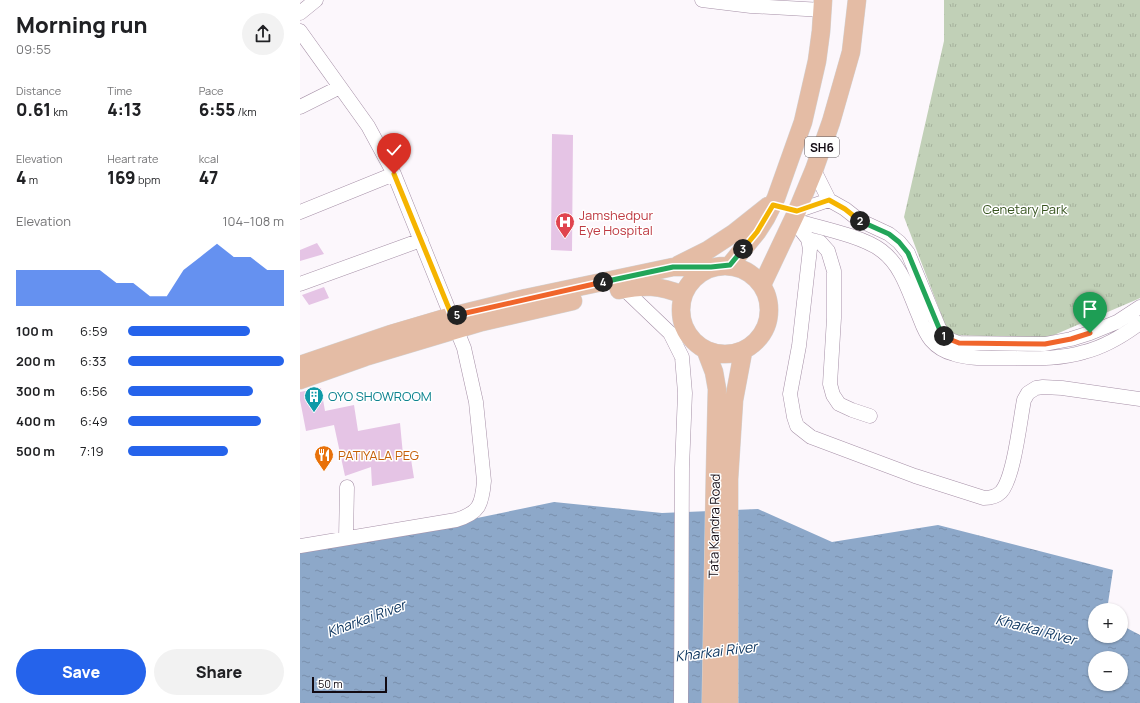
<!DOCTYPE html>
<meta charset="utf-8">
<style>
body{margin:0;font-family:Manrope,sans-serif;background:#f2f2f2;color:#202124;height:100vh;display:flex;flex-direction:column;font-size:15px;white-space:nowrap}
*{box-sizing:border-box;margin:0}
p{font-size:13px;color:#757577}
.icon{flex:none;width:22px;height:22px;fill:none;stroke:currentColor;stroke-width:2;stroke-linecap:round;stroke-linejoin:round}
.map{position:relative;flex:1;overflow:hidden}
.sheet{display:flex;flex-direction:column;background:#fff;width:300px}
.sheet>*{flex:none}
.controls{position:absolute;left:788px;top:603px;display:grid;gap:8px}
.controls a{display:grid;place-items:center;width:40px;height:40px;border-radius:50%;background:#fff;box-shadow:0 1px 3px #0004;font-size:20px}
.scale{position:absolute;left:12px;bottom:10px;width:75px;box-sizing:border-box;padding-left:4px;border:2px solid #120a12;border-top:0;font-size:11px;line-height:14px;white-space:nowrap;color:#120a12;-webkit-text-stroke:3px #fff;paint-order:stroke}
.pin{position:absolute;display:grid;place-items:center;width:34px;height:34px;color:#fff;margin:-41px -17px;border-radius:50% 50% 50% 0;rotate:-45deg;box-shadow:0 0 4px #0007}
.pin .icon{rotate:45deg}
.km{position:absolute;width:20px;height:20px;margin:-10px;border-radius:50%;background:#222;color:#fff;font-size:11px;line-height:20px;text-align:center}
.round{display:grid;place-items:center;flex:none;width:42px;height:42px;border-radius:21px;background:#f2f2f2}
.overview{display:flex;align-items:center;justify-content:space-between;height:68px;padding:0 16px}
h1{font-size:22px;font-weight:800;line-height:30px}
.metrics{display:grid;grid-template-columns:repeat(3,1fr);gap:6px;height:68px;padding:4px 16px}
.metrics div{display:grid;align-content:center}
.metrics b{font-size:17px;font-weight:800}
.metrics small{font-size:11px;font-weight:400}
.metrics p{font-size:11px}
.chart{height:112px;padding:8px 16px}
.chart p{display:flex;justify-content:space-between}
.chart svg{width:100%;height:72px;margin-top:4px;fill:#2563eb;opacity:.7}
.button{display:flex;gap:8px;margin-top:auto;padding:8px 16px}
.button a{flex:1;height:46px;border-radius:24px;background:#2563eb;color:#fff;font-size:16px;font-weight:800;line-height:46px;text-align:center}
.button a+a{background:#f2f2f2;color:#202124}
ul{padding:0 16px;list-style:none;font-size:13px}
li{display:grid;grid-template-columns:64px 48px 1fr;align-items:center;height:30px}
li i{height:10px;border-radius:5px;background:#2563eb}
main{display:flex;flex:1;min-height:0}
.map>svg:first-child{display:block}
.park{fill:url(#park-tufts)}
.water{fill:url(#water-ripples);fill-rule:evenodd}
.building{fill:#e5c4e5}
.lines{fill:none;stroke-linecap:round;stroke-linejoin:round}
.minor-casing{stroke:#a690a7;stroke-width:15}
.major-casing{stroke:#d4d3d4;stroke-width:19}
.minor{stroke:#fff;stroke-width:14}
.major{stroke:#e4bca5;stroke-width:18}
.split-1-casing{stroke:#fff;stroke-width:8}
.split-2-casing{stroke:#fff;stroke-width:8}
.split-3-casing{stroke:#fff;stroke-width:8}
.split-4-casing{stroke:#fff;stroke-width:8}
.split-5-casing{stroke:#fff;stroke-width:8}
.split-6-casing{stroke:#fff;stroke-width:8}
.split-1{stroke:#f0652b;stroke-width:5}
.split-2{stroke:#22a559;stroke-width:5}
.split-3{stroke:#f5b400;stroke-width:5}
.split-4{stroke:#22a559;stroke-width:5}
.split-5{stroke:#f0652b;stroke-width:5}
.split-6{stroke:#f5b400;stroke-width:5}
.labels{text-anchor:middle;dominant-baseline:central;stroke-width:3;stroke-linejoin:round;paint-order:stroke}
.shield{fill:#fff;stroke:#595459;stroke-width:1}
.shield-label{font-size:12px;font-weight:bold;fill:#120a12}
.park-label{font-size:13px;fill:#35521d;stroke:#fff}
.health-label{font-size:13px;fill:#be3a42;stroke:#fff;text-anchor:start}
.culture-label{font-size:13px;fill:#0d838f;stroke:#fff;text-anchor:start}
.food-label{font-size:13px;fill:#c56008;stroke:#fff;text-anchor:start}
.street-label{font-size:13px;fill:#120a12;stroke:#fff}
.water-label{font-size:14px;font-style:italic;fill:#0e3660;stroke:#fff}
</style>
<main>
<section class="sheet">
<div class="overview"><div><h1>Morning run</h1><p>09:55</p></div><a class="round"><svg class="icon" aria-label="share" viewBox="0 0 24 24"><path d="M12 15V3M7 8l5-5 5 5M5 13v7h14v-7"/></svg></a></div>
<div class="metrics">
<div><p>Distance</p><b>0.61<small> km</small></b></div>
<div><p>Time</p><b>4:13</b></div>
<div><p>Pace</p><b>6:55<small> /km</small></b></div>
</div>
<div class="metrics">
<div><p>Elevation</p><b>4<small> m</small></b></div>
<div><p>Heart rate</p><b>169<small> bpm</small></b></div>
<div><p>kcal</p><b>47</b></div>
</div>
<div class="chart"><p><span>Elevation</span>104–108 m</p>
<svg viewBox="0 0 160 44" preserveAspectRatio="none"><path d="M0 44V22L10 22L20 22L30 22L40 22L50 22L60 30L70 30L80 38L90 38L100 22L110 14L120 6L130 14L140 14L150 22L160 22V44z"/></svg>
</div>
<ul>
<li><b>100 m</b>6:59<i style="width:78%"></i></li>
<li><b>200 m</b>6:33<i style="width:100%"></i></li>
<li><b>300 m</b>6:56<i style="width:80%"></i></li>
<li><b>400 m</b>6:49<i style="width:85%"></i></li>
<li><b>500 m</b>7:19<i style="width:64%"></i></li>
</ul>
<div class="button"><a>Save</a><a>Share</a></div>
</section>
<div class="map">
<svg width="840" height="703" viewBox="0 0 840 703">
<defs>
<pattern id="park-tufts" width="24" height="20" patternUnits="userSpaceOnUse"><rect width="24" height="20" fill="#c1d0b7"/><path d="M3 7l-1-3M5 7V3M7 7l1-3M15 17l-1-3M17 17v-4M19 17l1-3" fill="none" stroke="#a5b19c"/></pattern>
<pattern id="water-ripples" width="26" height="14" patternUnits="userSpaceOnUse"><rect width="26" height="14" fill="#8da8c9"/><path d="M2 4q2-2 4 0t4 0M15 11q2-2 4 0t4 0" fill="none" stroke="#798fac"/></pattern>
</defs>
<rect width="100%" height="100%" fill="#fcf7fc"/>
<path class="park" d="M644,0h196v298l-2,1 -91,39 -98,-3 -45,-118 40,-176z"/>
<path class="water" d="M254,502l108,11 96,-4 74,33 106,-17 175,45 -6,40h-12v26h26v-11l19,10v68h-840v-154l153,-26zM795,658h26v26h-26z"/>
<path class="building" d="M252,134l21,1 -1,116 -21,-1z
M17,243l7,11 -24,7v-11z
M24,287l5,11 -20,7 -7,-10z
M21,388l4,23 29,-6 4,26 42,-8 3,32 7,-2 4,25 -42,8 -1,-19 -26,9 -11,-51 -28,6 -6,-31v-8z"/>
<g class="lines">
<defs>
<path id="minor" d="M402,0l49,6 72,4
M0,13l16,-13
M0,31l68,95 26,48 70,174 12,54 8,79c-2,24 -5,32 -28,39l-156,26
M0,107l40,-20
M514,170l15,30 16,9 14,11 30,14 10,8 9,11 31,75c5,9 10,12 20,15l86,1 26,-5 19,-6 27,-11 23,-15
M497,211l32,-11
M0,212l94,-38
M493,220l15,19 2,10 -11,97 -9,48 4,23 3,9 14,11 104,39 69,22c7,0 13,-2 17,-6 13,-14 19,-72 23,-92l4,-7 8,-5 7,-1 19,1 78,11
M493,220c24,7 70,16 89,31 20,15 27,42 37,65 3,8 6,17 12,24 6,7 15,12 23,14 15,5 32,4 48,4 27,0 56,2 82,-6 20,-5 40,-17 56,-29
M508,239l12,3 8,9 6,20v47l-4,66 3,11 6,9 13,6 18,6
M0,284l121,-44
M324,289l46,44 12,24 3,36 -3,75 -1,235
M46,538l1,-51"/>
<path id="major" d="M378,265l30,-15 26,-17 34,-27
M430,265l27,-33 9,-14 10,-20 27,-76 14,-61 4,-30 2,-31
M381 310a44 44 0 1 1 88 0a44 44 0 1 1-88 0Z
M462,285l35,-74 17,-41 17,-48 20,-70 6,-52
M319,290c25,-5 40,-5 64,5
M406,351l8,21 3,17 -2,85 -4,229
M0,365l91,-31 61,-18 74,-18 147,-31h38
M0,380l65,-23 117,-35 91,-21
M429,703v-224l5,-79 9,-48"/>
</defs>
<use href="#minor" class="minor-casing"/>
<use href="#major" class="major-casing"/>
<use href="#minor" class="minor"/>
<use href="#major" class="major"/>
</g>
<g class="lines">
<defs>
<path id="split-1" d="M644,336l5,3 10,4 86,1 26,-5 19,-6"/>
<path id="split-2" d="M560,221l29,13 10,8 9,11 31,75 5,8"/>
<path id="split-3" d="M443,249l14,-17 16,-27 24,6 32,-11 16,9 15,12"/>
<path id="split-4" d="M303,282l70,-15h38l19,-2 13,-16"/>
<path id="split-5" d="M157,315l146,-33"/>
<path id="split-6" d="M94,174l58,142 5,-1"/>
</defs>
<use href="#split-1" class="split-1-casing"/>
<use href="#split-2" class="split-2-casing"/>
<use href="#split-3" class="split-3-casing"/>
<use href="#split-4" class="split-4-casing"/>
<use href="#split-5" class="split-5-casing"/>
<use href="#split-6" class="split-6-casing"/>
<use href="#split-1" class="split-1"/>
<use href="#split-2" class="split-2"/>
<use href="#split-3" class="split-3"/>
<use href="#split-4" class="split-4"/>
<use href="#split-5" class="split-5"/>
<use href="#split-6" class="split-6"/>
</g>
<defs>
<symbol id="hospital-pin" viewBox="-11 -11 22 30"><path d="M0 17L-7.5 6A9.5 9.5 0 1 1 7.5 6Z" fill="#e0444e" stroke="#fff"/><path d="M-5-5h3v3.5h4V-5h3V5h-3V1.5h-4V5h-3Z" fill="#fff"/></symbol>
<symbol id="building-pin" viewBox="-11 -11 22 30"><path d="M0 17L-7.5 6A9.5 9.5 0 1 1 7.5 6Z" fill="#0f9aa8" stroke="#fff"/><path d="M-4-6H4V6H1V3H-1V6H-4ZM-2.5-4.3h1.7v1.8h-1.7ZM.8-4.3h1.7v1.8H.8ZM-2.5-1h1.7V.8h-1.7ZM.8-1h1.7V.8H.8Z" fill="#fff"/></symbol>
<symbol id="restaurant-pin" viewBox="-11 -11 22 30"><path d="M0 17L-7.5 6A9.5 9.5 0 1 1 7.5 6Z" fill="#e8710a" stroke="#fff"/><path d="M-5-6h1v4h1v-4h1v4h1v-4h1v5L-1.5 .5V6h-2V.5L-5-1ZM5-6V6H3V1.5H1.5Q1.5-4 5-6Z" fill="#fff"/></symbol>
</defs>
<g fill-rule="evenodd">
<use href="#hospital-pin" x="254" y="211" width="22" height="30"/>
<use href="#building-pin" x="3" y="385" width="22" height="30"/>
<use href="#restaurant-pin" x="13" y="444" width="22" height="30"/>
</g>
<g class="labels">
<rect class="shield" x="505" y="137" width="34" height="20" rx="3"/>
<g class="shield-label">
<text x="522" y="147">SH6</text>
</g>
<g class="park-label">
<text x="725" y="209">Cenetary Park</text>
</g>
<g class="health-label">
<text x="279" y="215">Jamshedpur<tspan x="279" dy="15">Eye Hospital</tspan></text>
</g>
<g class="culture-label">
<text x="28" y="396">OYO SHOWROOM</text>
</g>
<g class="food-label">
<text x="38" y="455">PATIYALA PEG</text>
</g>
<g class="street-label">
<text transform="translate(414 526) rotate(-89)">Tata Kandra Road</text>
</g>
<g class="water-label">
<text transform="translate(66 618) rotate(-20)">Kharkai River</text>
<text transform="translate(736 629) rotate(15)">Kharkai River</text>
<text transform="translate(416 651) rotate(-7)">Kharkai River</text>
</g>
</g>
</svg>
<div class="controls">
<a>+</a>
<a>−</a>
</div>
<div class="scale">50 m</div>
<div class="pin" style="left:790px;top:333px;background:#1e9e55"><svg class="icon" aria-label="arrive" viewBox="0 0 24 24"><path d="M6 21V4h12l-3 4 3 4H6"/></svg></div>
<div class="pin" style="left:94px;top:174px;background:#d93025"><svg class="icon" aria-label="check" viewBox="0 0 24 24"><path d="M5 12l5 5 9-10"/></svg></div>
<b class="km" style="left:644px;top:336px">1</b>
<b class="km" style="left:560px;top:221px">2</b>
<b class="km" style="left:443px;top:249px">3</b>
<b class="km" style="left:303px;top:282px">4</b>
<b class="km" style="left:157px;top:315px">5</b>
</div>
</main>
